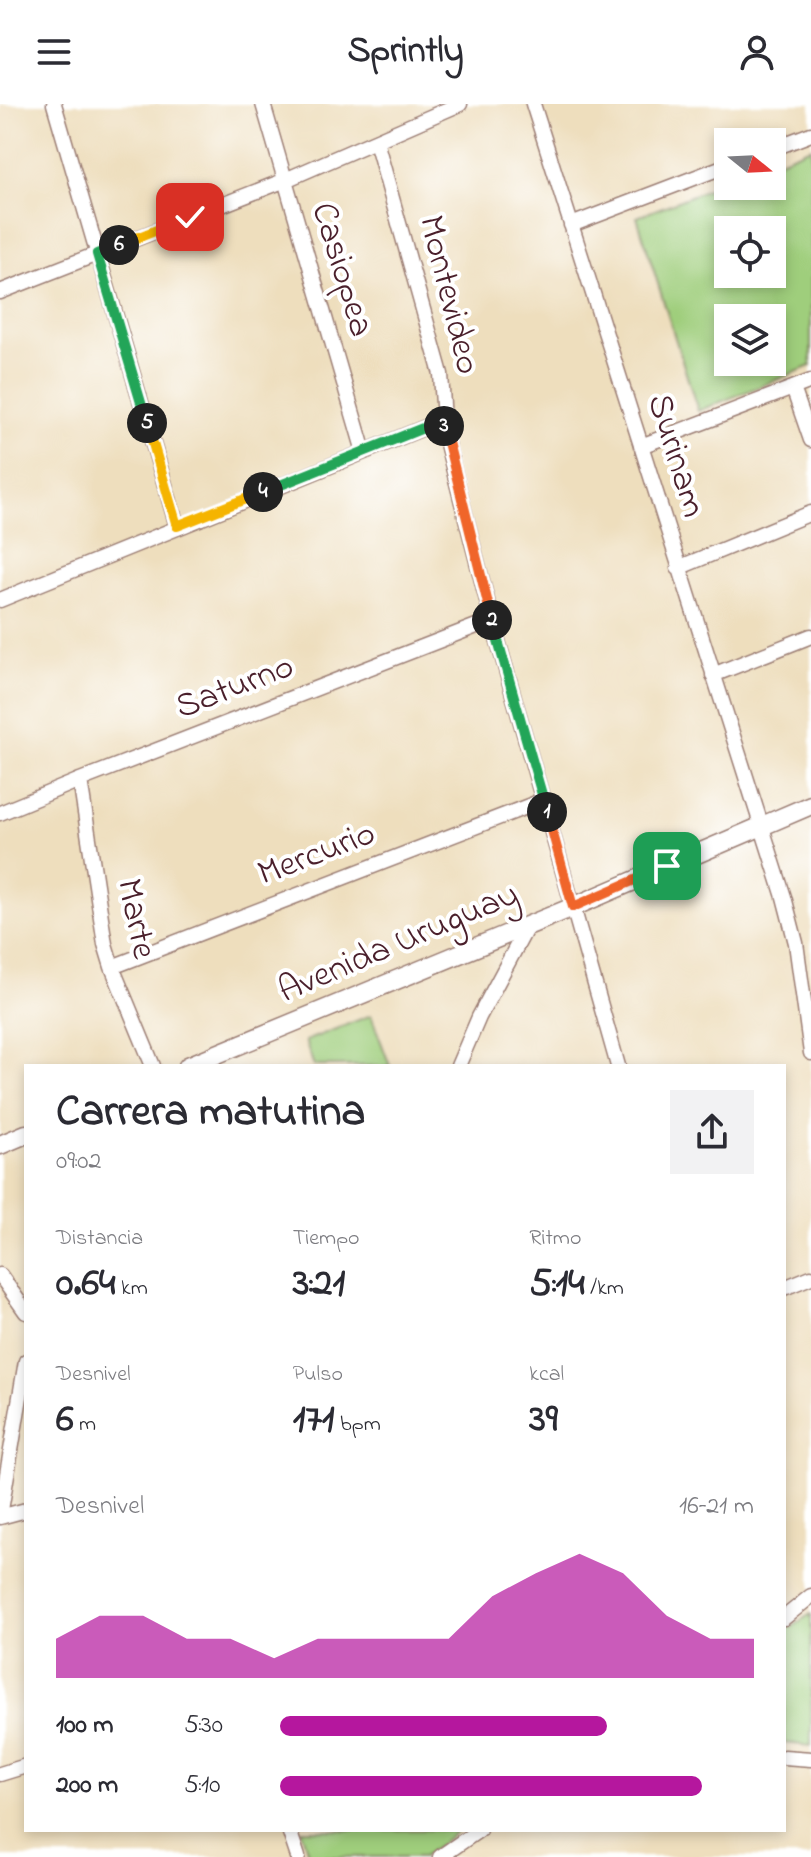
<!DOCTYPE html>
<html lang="es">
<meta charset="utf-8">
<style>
body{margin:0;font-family:"Indie Flower",sans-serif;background:#f2f2f3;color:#2b2b33;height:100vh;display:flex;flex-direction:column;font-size:30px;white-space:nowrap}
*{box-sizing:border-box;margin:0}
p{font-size:26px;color:#7c7c81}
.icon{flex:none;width:44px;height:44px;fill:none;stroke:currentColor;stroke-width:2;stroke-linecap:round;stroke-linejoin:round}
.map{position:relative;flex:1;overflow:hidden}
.details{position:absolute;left:24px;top:960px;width:762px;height:768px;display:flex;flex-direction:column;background:#fff;border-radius:0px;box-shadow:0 4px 12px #0003}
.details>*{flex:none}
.needle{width:52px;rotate:108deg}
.controls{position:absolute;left:714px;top:24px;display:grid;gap:16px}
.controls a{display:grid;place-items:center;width:72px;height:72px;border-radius:0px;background:#fff;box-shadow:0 4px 12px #0003;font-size:40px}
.pin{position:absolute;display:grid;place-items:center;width:68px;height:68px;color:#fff;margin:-34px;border-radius:16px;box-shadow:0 4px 12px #0006}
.km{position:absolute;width:40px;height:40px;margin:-20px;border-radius:50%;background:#222;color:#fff;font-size:22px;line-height:40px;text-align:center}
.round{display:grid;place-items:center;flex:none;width:84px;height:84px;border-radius:0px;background:#f2f2f3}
.summary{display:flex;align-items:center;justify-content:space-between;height:136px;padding:0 32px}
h1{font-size:44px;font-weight:800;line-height:60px}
.metrics{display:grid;grid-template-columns:repeat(3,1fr);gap:12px;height:136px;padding:8px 32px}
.metrics div{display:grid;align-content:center}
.metrics b{font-size:40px;font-weight:800}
.metrics small{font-size:22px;font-weight:400}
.metrics p{font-size:22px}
.chart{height:224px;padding:16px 32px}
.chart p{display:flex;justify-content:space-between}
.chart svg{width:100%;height:144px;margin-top:8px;fill:#b5179e;opacity:.7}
ul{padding:0 32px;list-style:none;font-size:26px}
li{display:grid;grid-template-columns:128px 96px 1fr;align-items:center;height:60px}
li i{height:20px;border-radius:10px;background:#b5179e}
header{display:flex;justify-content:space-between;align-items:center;height:104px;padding:0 32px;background:#fff;font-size:36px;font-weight:800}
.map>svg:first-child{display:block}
.green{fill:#9fce7c;stroke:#747654;stroke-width:2;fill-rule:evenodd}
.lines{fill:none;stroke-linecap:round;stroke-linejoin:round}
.minor-casing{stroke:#9c7e74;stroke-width:17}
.tertiary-casing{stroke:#9c7e74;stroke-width:21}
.minor{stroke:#fff;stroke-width:14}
.tertiary{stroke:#fff;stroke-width:18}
.split-1-casing{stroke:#fff;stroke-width:16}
.split-2-casing{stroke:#fff;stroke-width:16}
.split-3-casing{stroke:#fff;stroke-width:16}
.split-4-casing{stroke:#fff;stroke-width:16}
.split-5-casing{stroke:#fff;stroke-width:16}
.split-6-casing{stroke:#fff;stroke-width:16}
.split-7-casing{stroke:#fff;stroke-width:16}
.split-1{stroke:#f0652b;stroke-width:10}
.split-2{stroke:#22a559;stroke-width:10}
.split-3{stroke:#f0652b;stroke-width:10}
.split-4{stroke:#22a559;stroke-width:10}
.split-5{stroke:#f5b400;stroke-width:10}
.split-6{stroke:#22a559;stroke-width:10}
.split-7{stroke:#f5b400;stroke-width:10}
.labels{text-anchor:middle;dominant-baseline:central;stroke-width:8;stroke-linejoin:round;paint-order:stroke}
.street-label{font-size:36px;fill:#4a1f2b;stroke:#fff}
</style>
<header><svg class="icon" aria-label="menu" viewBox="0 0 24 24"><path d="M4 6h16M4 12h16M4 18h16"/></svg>Sprintly<svg class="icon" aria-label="person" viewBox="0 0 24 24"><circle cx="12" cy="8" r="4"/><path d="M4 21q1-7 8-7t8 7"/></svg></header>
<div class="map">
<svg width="811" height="1753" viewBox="0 0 811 1753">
<rect width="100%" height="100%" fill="#fff"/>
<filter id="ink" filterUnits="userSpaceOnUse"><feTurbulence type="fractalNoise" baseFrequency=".0125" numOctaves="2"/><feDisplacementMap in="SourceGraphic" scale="16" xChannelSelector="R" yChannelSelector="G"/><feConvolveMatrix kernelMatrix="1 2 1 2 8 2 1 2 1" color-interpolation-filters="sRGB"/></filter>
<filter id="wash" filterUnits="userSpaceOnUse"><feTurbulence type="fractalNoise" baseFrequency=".006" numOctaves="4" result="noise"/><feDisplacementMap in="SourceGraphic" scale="32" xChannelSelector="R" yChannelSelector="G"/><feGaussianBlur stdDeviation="1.8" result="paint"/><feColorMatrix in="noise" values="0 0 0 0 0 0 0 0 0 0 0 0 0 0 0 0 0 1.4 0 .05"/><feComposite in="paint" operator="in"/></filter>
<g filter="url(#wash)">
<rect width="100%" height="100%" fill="#eedebd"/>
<path class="green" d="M811,43v219l-113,45 -61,-194 91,-36v5h44v-23zM772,126v44h-44v-44zM728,214h44v44h-44z
M371,911l19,51h-76l-9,-25z
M811,1510v132l-27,-3v-112z
M301,1726h157l-35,27h-114z"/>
</g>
<g filter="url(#ink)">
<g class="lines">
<defs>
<path id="minor" d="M54,0l123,422
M263,0l101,348
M533,0l251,793 12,46 15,110
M376,37l65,233 4,62 47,184 126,446
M772,45l39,-15
M571,121l157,-60
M0,188l283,-111 177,-77
M793,284l18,52
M641,342l170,-65
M678,464l133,-55
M0,496l443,-180
M713,571l98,-39
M80,676l25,164 7,23 41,99
M0,709l80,-33 412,-160
M112,863l432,-167
M458,962l21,-49 49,-92
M0,1171l26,37
M784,1184l27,-11
M0,1412l26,-155
M0,1413l26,-7
M784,1514l27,-22
M784,1653l27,2
M0,1670l26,-8
M289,1726l9,27
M440,1753l39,-27"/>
<path id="tertiary" d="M188,962l385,-159 238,-102
M0,1041l26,-11"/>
</defs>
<use href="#minor" class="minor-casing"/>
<use href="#tertiary" class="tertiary-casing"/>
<use href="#minor" class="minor"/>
<use href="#tertiary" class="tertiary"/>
</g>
</g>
<g class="lines" filter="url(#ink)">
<defs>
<path id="split-1" d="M547,708l26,95 94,-41"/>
<path id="split-2" d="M492,516l55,192"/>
<path id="split-3" d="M444,322l48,194"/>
<path id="split-4" d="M263,388l180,-72 1,6"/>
<path id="split-5" d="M147,319l30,103 86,-34"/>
<path id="split-6" d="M119,141l-22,9 50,169"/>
<path id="split-7" d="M119,141l71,-28"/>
</defs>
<use href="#split-1" class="split-1-casing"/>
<use href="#split-2" class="split-2-casing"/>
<use href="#split-3" class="split-3-casing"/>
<use href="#split-4" class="split-4-casing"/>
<use href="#split-5" class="split-5-casing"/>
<use href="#split-6" class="split-6-casing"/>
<use href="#split-7" class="split-7-casing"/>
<use href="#split-1" class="split-1"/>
<use href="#split-2" class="split-2"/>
<use href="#split-3" class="split-3"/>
<use href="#split-4" class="split-4"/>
<use href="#split-5" class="split-5"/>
<use href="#split-6" class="split-6"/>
<use href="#split-7" class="split-7"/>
</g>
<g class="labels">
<g class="street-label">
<text transform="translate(341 166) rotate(73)">Casiopea</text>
<text transform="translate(448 191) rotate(76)">Montevideo</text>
<text transform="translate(675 352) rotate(73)">Surinam</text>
<text transform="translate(235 584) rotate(-21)">Saturno</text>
<text transform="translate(317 751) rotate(-21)">Mercurio</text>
<text transform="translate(135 815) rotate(78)">Marte</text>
<text transform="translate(399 840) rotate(-23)">Avenida Uruguay</text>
</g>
</g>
</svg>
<div class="controls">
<a><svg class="needle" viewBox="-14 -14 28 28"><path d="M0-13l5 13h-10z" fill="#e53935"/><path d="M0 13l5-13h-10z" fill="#7c7c81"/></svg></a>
<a><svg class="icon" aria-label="locate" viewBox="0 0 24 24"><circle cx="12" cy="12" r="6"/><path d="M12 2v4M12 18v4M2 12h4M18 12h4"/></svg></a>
<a><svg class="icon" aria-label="layers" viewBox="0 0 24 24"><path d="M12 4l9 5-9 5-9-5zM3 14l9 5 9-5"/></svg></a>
</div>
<div class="pin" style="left:667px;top:762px;background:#1e9e55"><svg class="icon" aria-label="arrive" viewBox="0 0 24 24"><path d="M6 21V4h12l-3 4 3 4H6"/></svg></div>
<div class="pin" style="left:190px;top:113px;background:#d93025"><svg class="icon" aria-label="check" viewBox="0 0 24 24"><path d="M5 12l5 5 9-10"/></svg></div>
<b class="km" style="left:547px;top:708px">1</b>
<b class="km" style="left:492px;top:516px">2</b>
<b class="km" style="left:444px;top:322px">3</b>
<b class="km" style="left:263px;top:388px">4</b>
<b class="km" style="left:147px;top:319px">5</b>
<b class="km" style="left:119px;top:141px">6</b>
<section class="details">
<div class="summary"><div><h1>Carrera matutina</h1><p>09:02</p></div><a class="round"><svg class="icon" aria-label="share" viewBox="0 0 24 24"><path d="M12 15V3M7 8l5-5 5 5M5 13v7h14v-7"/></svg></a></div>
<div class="metrics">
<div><p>Distancia</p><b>0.64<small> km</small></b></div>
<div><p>Tiempo</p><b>3:21</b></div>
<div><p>Ritmo</p><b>5:14<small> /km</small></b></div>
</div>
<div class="metrics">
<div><p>Desnivel</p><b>6<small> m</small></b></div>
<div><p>Pulso</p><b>171<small> bpm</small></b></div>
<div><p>kcal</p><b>39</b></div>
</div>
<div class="chart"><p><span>Desnivel</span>16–21 m</p>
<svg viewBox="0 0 160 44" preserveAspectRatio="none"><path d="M0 44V32L10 25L20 25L30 32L40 32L50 38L60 32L70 32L80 32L90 32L100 19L110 12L120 6L130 12L140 25L150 32L160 32V44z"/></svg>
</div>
<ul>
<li><b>100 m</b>5:30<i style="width:69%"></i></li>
<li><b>200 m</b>5:10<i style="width:89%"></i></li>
</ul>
</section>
</div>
